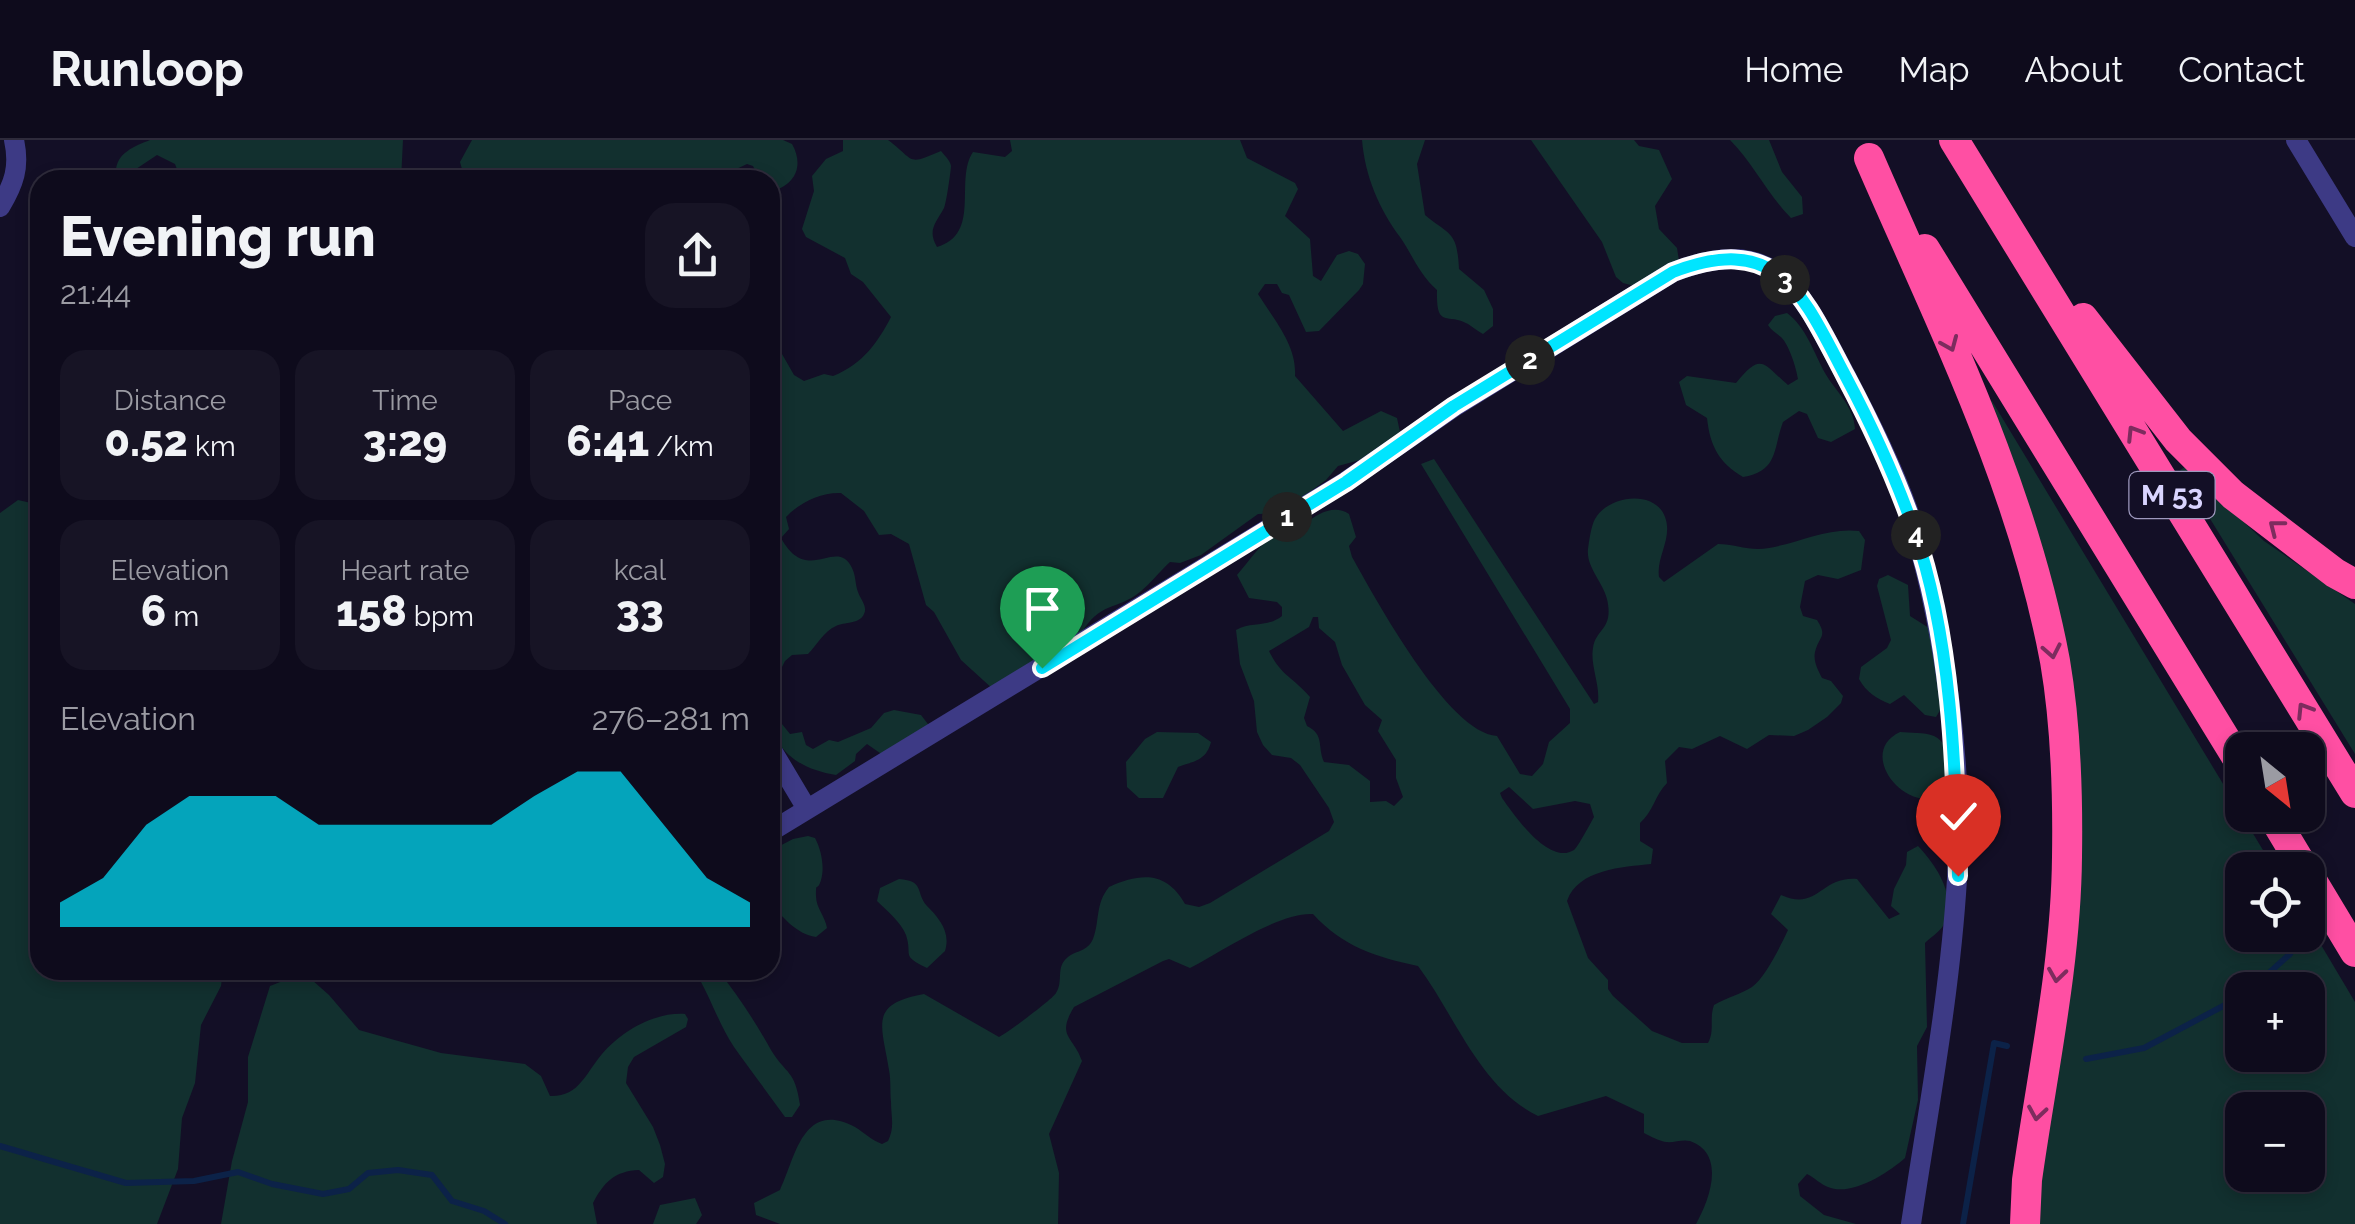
<!DOCTYPE html>
<meta charset="utf-8">
<style>
body{margin:0;font-family:Raleway,sans-serif;background:#171425;color:#f1f3f6;height:100vh;display:flex;flex-direction:column;font-size:38px;white-space:nowrap}
*{box-sizing:border-box;margin:0}
p{font-size:32px;color:#9b9ba3}
.icon{flex:none;width:55px;height:55px;fill:none;stroke:currentColor;stroke-width:2;stroke-linecap:round;stroke-linejoin:round}
.map{position:relative;flex:1;overflow:hidden}
.side{position:absolute;left:30px;top:30px;width:750px;height:810px;display:flex;flex-direction:column;background:#0e0b1c;border-radius:30px;box-shadow:0 5px 15px #0003,0 0 0 2px #2e2b3b}
.side>*{flex:none}
.needle{width:65px;rotate:150deg}
.controls{position:absolute;left:2225px;top:592px;display:grid;gap:20px}
.controls a{display:grid;place-items:center;width:100px;height:100px;border-radius:20px;background:#0e0b1c;box-shadow:0 5px 15px #0003,0 0 0 2px #2e2b3b;font-size:50px}
.pin{position:absolute;display:grid;place-items:center;width:85px;height:85px;color:#fff;margin:-102px -42px;border-radius:50% 50% 50% 0;rotate:-45deg;box-shadow:0 0 10px #0007}
.pin .icon{rotate:45deg}
.km{position:absolute;width:50px;height:50px;margin:-25px;border-radius:50%;background:#222;color:#fff;font-size:28px;line-height:50px;text-align:center}
.round{display:grid;place-items:center;flex:none;width:105px;height:105px;border-radius:30px;background:#171425}
.headline{display:flex;align-items:center;justify-content:space-between;height:170px;padding:0 30px}
h1{font-size:55px;font-weight:800;line-height:75px}
.stats{display:grid;grid-template-columns:repeat(3,1fr);gap:15px;height:170px;padding:10px 30px}
.stats div{display:grid;align-content:center;border-radius:25px;background:#171425;text-align:center}
.stats b{font-size:42px;font-weight:800}
.stats small{font-size:28px;font-weight:400}
.stats p{font-size:28px}
.chart{height:280px;padding:20px 30px}
.chart p{display:flex;justify-content:space-between}
.chart svg{width:100%;height:180px;margin-top:10px;fill:#00e5ff;opacity:.7}
header{display:flex;align-items:center;gap:60px;box-sizing:border-box;height:140px;padding:0 50px;background:#0e0b1c;border-bottom:2px solid #2e2b3b}
header strong{font-size:48px}
nav{display:flex;gap:55px;margin-inline-start:auto;font-size:35px}
.map>svg:first-child{display:block}
.green{fill:#12302f;fill-rule:evenodd}
.lines{fill:none;stroke-linecap:round;stroke-linejoin:round}
.stream{stroke:#0c2248;stroke-width:6}
.minor{stroke:#3d3a85;stroke-width:20}
.highway{stroke:#ff4fa3;stroke-width:30}
.oneway{stroke:#7d2c5e}
.route-casing{stroke:#fff;stroke-width:20}
.route{stroke:#00e5ff;stroke-width:12}
.labels{text-anchor:middle;dominant-baseline:central;stroke-width:8;stroke-linejoin:round;paint-order:stroke}
.shield{fill:#130f26;stroke:#9e99be;stroke-width:2.5}
.shield-label{font-size:28px;font-weight:bold;fill:#d9d4ff}
</style>
<header>
<strong>Runloop</strong>
<nav><a>Home</a><a>Map</a><a>About</a><a>Contact</a></nav>
</header>
<div class="map">
<svg width="2355" height="1084" viewBox="0 0 2355 1084">
<rect width="100%" height="100%" fill="#130f26"/>
<path class="green" d="M150,0h253l-2,40h-220l-6,-16 -18,-9 -30,20 -11,-3c0,-19 19,-26 34,-32z
M472,0h311l9,4c12,21 4,41 -20,47l-2,-11h-10l-7,-14 -6,-2 -34,16 -62,-1c-10,-9 -29,-6 -38,1h-148l-5,-18z
M843,0h45c28,21 18,26 53,11 3,4 9,9 10,15 0,4 -5,39 -7,42 -8,15 -17,22 -7,39 45,-13 17,-67 36,-95l32,5 7,-6 -2,-11h230l7,18 48,25 3,6 -13,27 25,23 3,37 8,5 16,-26 12,-4 9,3 7,10 -2,20 -4,6 -40,41 -13,1 -17,-37 -7,-2 -5,-9h-12l-7,10c16,26 39,51 37,82l48,55 38,-20 16,7 3,14 -40,28 -22,6 -12,14 -45,33 -23,1 -57,41 -21,8 -10,-1c-11,10 -19,21 -30,30 -24,19 -40,9 -59,42l-23,8 -6,18 -58,30 -33,-30 -27,-48 -8,-7 -17,-61 -18,-10 -12,1 -15,-24 -23,-18c-20,-1 -42,10 -55,24l3,12 -8,9c27,49 55,-2 71,30 4,8 3,16 6,24 2,7 10,14 6,22 -4,10 -20,8 -28,12 -12,5 -19,19 -28,28l-16,1 -7,6 -15,30v-339l12,2 12,21 10,6 20,-7 9,2c30,-12 45,-34 58,-59l-28,-35 -12,-8 -6,-16 -39,-21 -4,-8 12,-38 -2,-15 14,-17 17,-8z
M1362,0h63l-8,24 8,51c25,21 32,15 34,54l25,21 9,19v17l-10,8c-6,-3 -10,-7 -15,-10 -21,-12 -32,6 -31,-34 -18,-16 -24,-34 -37,-53 -21,-28 -35,-61 -38,-97z
M1531,0h103l5,6 20,4 13,29 -17,27 4,23 18,19 3,19 -30,23 -27,-7 -7,-6 -14,-35z
M1730,0h39l13,32 20,25 1,17 -12,4c-24,-24 -37,-54 -61,-78z
M1787,173c19,14 27,40 38,60 11,19 29,33 30,56l-24,13 -13,-4 -11,-24 -8,-3 -16,11c-10,26 -4,49 -40,55 -24,-14 -33,-31 -36,-59l-21,-13 -7,-23 8,-6 49,7c26,-32 27,-19 52,2l10,-6c-2,-12 -9,-34 -17,-42 -5,-4 -10,-7 -13,-12l7,-9z
M1992,261l283,469h-33v65h66v-12l47,79v222h-320l43,-415 -91,-406zM2242,850h66v65h-66zM2242,970h66v65h-66z
M1434,319l160,245 4,-2c2,-18 -8,-37 -5,-54 3,-20 21,-18 14,-49 -4,-17 -21,-32 -19,-50 1,-7 3,-23 7,-30 13,-24 60,-30 70,-2 8,21 -9,40 -6,60l5,5 54,-38c13,0 27,5 40,5 35,-2 65,-22 101,-18l6,9 -4,30 -23,9 -20,-4 -13,6 -5,26 3,9 14,4c11,17 2,16 -2,32 -2,9 3,18 7,26l9,3 12,15 -2,7 -14,14 -19,13 -14,6 -25,-1 -22,14 -27,-13 -28,13 -13,-2 -14,14 2,22c-12,12 -14,29 -27,40v18l13,8 -2,15c-28,3 -73,5 -84,37l21,57 20,22v9l5,7 39,35 30,12h26c7,-13 1,-24 6,-38 12,-7 27,-11 38,-18 13,-9 29,-42 36,-57l-17,-16 10,-19c37,17 39,-19 76,-16l32,40 11,-5 -9,-8 3,-17 12,-24 1,-13 11,-6c18,19 41,52 25,80 -4,6 -13,12 -18,17l2,84 -10,19 1,54 -13,58c-17,15 -54,39 -77,29 -8,-3 -13,-9 -21,-13l-9,10 2,12 24,19 32,9h-160c13,-23 31,-70 -6,-83 -8,-2 -16,2 -24,1 -7,-1 -16,-6 -22,-9v-19l-38,-18 -68,20c-59,-29 -83,-101 -120,-150 -42,-9 -75,-19 -105,-52 -34,-2 -92,38 -123,54l-21,-9 -6,2 -89,46c-18,30 -1,28 8,54l-33,73 10,39 -1,51h-278l-24,-9 -2,-12 26,-13c15,-30 22,-91 75,-63 10,6 16,13 27,17l6,-3c7,-14 3,-24 3,-39 -1,-11 0,-22 -2,-32 -7,-45 -21,-66 35,-76l75,43c8,-4 54,-38 57,-44 8,-12 -1,-26 12,-36 9,-7 19,-5 25,-18 7,-18 2,-35 16,-52 33,-15 58,-15 76,17l14,3 11,-4 119,-72 5,-9 -5,-14 -29,-43 -9,-7 -19,-3 -9,-10 -6,-13 -3,-31 -14,-37 -4,-34c16,-9 31,-2 46,-14v-9l-5,-5 -28,-4 -12,-23c19,-22 37,-52 68,-51 12,-10 29,-20 44,-10l7,23 -7,9 3,11c23,41 96,176 145,179l23,38 12,2 11,-12 6,-22 21,-19v-14l-149,-245zM1313,477h5l1,11 16,14 7,23 23,40 17,15 -4,11 18,29v18l7,19 -9,9 -8,-5 -16,1v-21l-21,-16 -25,-3c-7,-16 1,-27 -17,-36l-3,-8 6,-21c-17,-20 -29,-21 -41,-46l40,-24zM1509,647l24,22 42,-8 15,3 4,13c-4,7 -16,30 -20,33 -25,16 -60,-35 -72,-52l-2,-5z
M2185,327l79,74 91,63v150l-175,-284z
M18,360l22,5v107l-9,20 8,30 1,308h183l-2,16 -20,39 -6,58 -13,35 -4,51 -21,55h-157v-711z
M1888,435l20,10 2,31 19,12 13,79 -6,10 -11,-2 -21,-20 -14,9c-13,-5 -24,-12 -31,-25l2,-12 26,-19 4,-8 -14,-54 2,-7z
M770,569l20,25 12,-2 4,13 7,4 16,-9 9,2 33,-14 13,-15 10,-3 27,5 10,13 -41,32 -23,-16 -11,10 -1,7 -19,14c-37,-6 -66,-25 -66,-66z
M1157,592l41,1 13,9c-5,19 -17,19 -33,25l-15,31h-24l-12,-11 -1,-25 19,-23z
M1900,592c10,1 24,0 34,4 20,9 19,46 8,61 -40,15 -85,-45 -42,-65z
M808,696l7,2c6,11 10,29 6,42 -4,13 -5,0 -5,16 0,12 9,20 11,32l-11,9c-20,-3 -33,-20 -46,-34v-52l23,-12z
M899,739c26,2 16,13 28,27 12,12 24,26 18,45l-18,17c-27,-13 -14,-12 -21,-33 -5,-13 -20,-25 -29,-34l3,-13z
M694,830h24c20,26 37,51 53,80 15,25 24,19 29,55l-8,12h-7c-17,-24 -34,-46 -51,-70 -16,-24 -24,-52 -40,-77z
M298,835l14,5 17,15 30,35 82,23 84,11 16,12 9,20c29,1 35,-22 52,-42 20,-23 52,-42 83,-40l3,5 -2,8 -52,30 -6,10 -2,16 27,44 7,18 5,19 -2,13 -9,6 -15,-13c-24,1 -35,12 -46,33l4,21h-376l11,-63 16,-59v-45l22,-71z
M695,1058l7,17 -6,9h-43l7,-19z"/>
<g class="lines">
<path class="stream" d="M2250,850l40,-36
M2086,919l58,-11 98,-52
M0,1006l126,37 68,-2 44,-9 34,12 51,10 26,-5 19,-16 30,-3 34,5 20,26 32,10 21,13
M1963,1084l31,-181 13,3"/>
<path class="minor" d="M2296,0l59,97
M0,67c14,-23 20,-40 14,-67
M770,607l37,62
M770,692l575,-350 109,-75 219,-135c100,-38 124,12 166,91 28,53 60,114 77,172 29,100 48,240 41,344 -7,116 -29,231 -46,345"/>
<path class="highway" d="M1954,0l401,653
M1869,18c71,164 153,326 186,503 11,64 13,131 12,196 -1,108 -25,216 -40,323l-2,44
M1925,109l317,517
M2083,178l95,122 55,55 102,78 20,11
M2272,675l33,55
M2308,734l47,78"/>
</g>
<defs><path id="oneway-chevron" d="M-2-3.5L2.5 0L-2 3.5" fill="none" stroke-width="1.6" stroke-linecap="round" stroke-linejoin="round" transform="scale(2.5)"/></defs>
<g class="oneway">
<use href="#oneway-chevron" transform="translate(1950 204) rotate(67)"/>
<use href="#oneway-chevron" transform="translate(2134 293) rotate(-122)"/>
<use href="#oneway-chevron" transform="translate(2276 387) rotate(-142)"/>
<use href="#oneway-chevron" transform="translate(2052 511) rotate(79)"/>
<use href="#oneway-chevron" transform="translate(2304 570) rotate(-122)"/>
<use href="#oneway-chevron" transform="translate(2057 835) rotate(98)"/>
<use href="#oneway-chevron" transform="translate(2037 973) rotate(99)"/>
</g>
<g class="lines">
<defs>
<path id="route" d="M1042,528l304,-186 108,-76 219,-134c107,-41 130,24 173,105 26,49 50,101 68,153 37,105 42,235 44,346"/>
</defs>
<use href="#route" class="route-casing"/>
<use href="#route" class="route"/>
</g>
<g class="labels">
<rect class="shield" x="2129.5" y="332" width="85" height="46" rx="8"/>
<g class="shield-label">
<text x="2172" y="355">M 53</text>
</g>
</g>
</svg>
<div class="controls">
<a><svg class="needle" viewBox="-14 -14 28 28"><path d="M0-13l5 13h-10z" fill="#e53935"/><path d="M0 13l5-13h-10z" fill="#9b9ba3"/></svg></a>
<a><svg class="icon" aria-label="locate" viewBox="0 0 24 24"><circle cx="12" cy="12" r="6"/><path d="M12 2v4M12 18v4M2 12h4M18 12h4"/></svg></a>
<a>+</a>
<a>−</a>
</div>
<div class="pin" style="left:1042px;top:528px;background:#1e9e55"><svg class="icon" aria-label="arrive" viewBox="0 0 24 24"><path d="M6 21V4h12l-3 4 3 4H6"/></svg></div>
<div class="pin" style="left:1958px;top:736px;background:#d93025"><svg class="icon" aria-label="check" viewBox="0 0 24 24"><path d="M5 12l5 5 9-10"/></svg></div>
<b class="km" style="left:1287px;top:377px">1</b>
<b class="km" style="left:1530px;top:220px">2</b>
<b class="km" style="left:1785px;top:140px">3</b>
<b class="km" style="left:1916px;top:395px">4</b>
<section class="side">
<div class="headline"><div><h1>Evening run</h1><p>21:44</p></div><a class="round"><svg class="icon" aria-label="share" viewBox="0 0 24 24"><path d="M12 15V3M7 8l5-5 5 5M5 13v7h14v-7"/></svg></a></div>
<div class="stats">
<div><p>Distance</p><b>0.52<small> km</small></b></div>
<div><p>Time</p><b>3:29</b></div>
<div><p>Pace</p><b>6:41<small> /km</small></b></div>
</div>
<div class="stats">
<div><p>Elevation</p><b>6<small> m</small></b></div>
<div><p>Heart rate</p><b>158<small> bpm</small></b></div>
<div><p>kcal</p><b>33</b></div>
</div>
<div class="chart"><p><span>Elevation</span>276–281 m</p>
<svg viewBox="0 0 160 44" preserveAspectRatio="none"><path d="M0 44V38L10 32L20 19L30 12L40 12L50 12L60 19L70 19L80 19L90 19L100 19L110 12L120 6L130 6L140 19L150 32L160 38V44z"/></svg>
</div>
</section>
</div>
